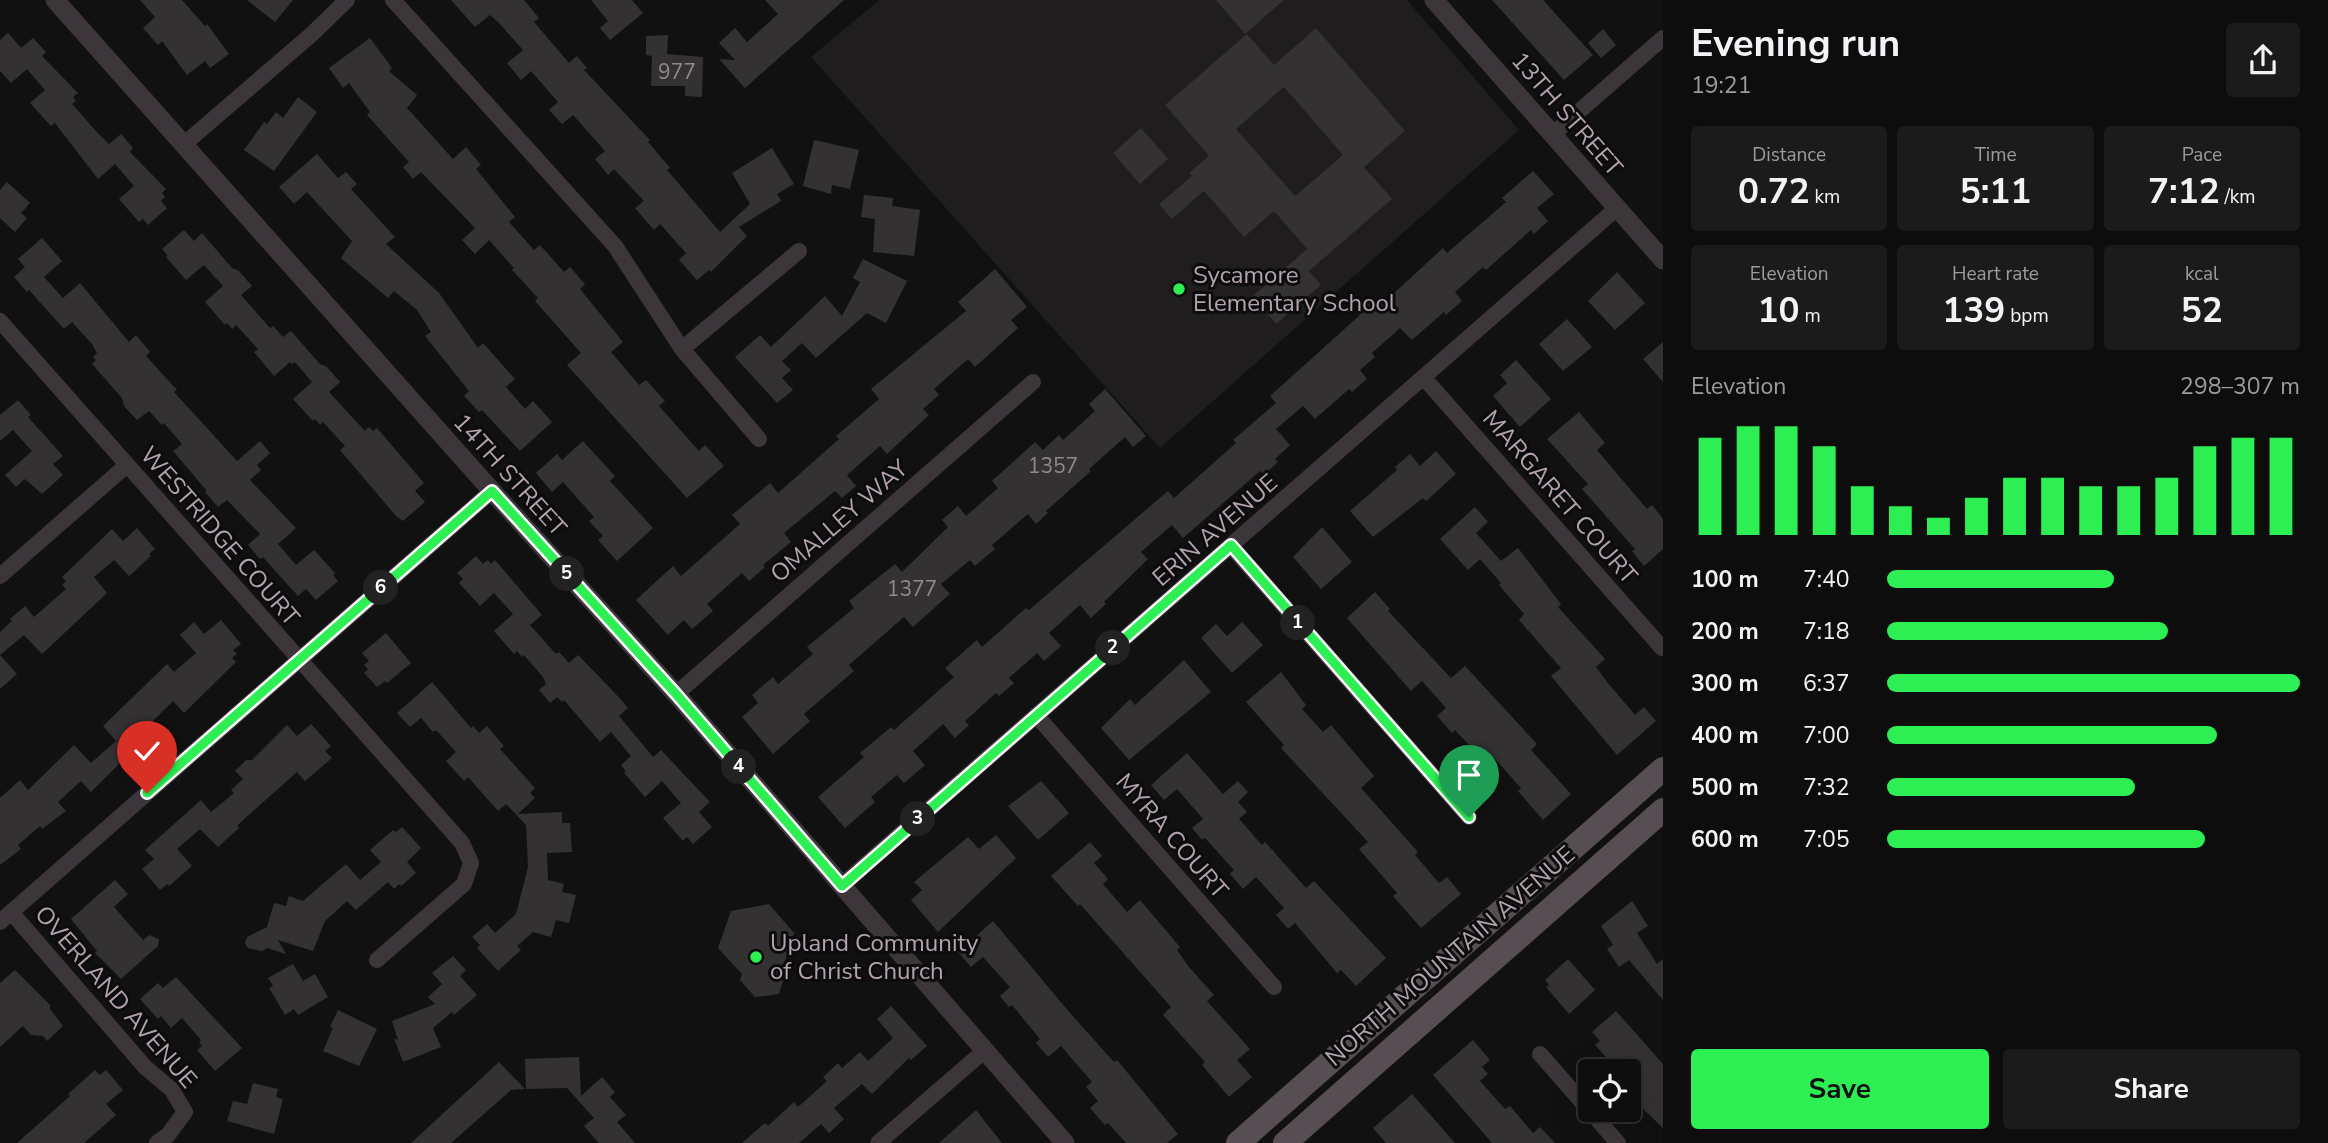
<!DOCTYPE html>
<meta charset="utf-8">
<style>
body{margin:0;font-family:"Nunito Sans",sans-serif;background:#1c1b1b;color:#f1f3f6;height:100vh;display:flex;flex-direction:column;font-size:26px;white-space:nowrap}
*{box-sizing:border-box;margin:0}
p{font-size:23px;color:#9b9c9d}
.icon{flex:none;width:38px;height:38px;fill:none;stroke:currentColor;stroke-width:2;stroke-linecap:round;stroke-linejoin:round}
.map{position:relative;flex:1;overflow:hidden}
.sheet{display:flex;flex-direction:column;background:#0e0d0d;width:665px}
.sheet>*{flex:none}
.buttons{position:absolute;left:1578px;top:1059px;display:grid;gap:14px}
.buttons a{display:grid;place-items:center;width:63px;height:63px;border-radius:7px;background:#0e0d0d;box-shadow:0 7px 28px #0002,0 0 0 2px #2e2d2e;font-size:35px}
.pin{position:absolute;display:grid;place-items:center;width:60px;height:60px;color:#fff;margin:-72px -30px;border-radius:50% 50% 50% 0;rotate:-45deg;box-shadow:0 0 7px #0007}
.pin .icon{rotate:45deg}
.km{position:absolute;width:35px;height:35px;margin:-18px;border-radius:50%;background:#222;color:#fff;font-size:19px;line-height:35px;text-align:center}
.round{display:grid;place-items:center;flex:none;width:74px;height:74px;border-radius:7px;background:#1c1b1b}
.summary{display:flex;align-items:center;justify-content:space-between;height:119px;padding:0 28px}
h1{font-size:38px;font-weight:700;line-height:52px}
.stats{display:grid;grid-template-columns:repeat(3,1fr);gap:10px;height:119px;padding:7px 28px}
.stats div{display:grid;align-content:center;border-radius:7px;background:#1c1b1b;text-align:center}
.stats b{font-size:35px;font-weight:700}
.stats small{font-size:19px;font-weight:400}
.stats p{font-size:19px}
.chart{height:196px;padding:14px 28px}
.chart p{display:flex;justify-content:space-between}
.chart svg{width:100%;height:126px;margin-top:7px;stroke:#2dee53;stroke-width:6}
.cta{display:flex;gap:14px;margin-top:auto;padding:14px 28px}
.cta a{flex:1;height:80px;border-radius:7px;background:#2dee53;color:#111;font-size:28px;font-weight:700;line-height:80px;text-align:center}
.cta a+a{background:#1c1b1b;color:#f1f3f6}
ul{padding:0 28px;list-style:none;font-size:23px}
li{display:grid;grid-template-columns:112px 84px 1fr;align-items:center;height:52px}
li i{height:18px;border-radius:9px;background:#2dee53}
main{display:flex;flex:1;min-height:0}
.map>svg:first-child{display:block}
.built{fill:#1f1d1e}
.building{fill:#343133;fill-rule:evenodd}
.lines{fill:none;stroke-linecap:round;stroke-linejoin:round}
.minor{stroke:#3c363a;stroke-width:16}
.tertiary{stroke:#3c363a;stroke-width:19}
.primary{stroke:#564e53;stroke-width:24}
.route-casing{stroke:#fff;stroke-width:14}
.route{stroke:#2dee53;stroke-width:9}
.poi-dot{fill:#2dee53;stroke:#0d0c0c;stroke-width:2.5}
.labels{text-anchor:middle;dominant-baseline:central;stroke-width:6;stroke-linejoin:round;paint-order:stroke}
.number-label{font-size:21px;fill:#938690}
.street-label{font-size:24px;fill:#b3a2af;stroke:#0d0c0c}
.poi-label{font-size:24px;fill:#b3a2af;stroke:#0d0c0c;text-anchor:start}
</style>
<main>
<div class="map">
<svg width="1663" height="1143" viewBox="0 0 1663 1143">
<rect width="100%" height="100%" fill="#121111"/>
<path class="built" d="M879,0h528l112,130 -359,318 -349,-391z"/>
<path class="building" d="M140,0h42l23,26 2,-2 22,30 -19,14 -5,-7 -18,14 -25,-34 -4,4 -15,-17 12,-11z
M247,0h46l-18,22z
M451,0h73l15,18 -5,4 35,41 8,-7 10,12 -3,2 66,70 -2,2 22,26 -3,2 53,62 30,-28 -18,-31 40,-25 22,36 -17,10 4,7 -42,26 8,9 -36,36 -2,-2 -12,10 -18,-20 7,-7 -26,-29 -6,6 -19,-22 9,-7 -30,-32 -6,6 -13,-16 10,-8 -32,-36 -11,9 -13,-14 9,-8 -27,-31 -10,9 -14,-17 16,-13 -24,-27 -9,-8 -15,12z
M591,0h41l11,13 -33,27 -10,-12 8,-7z
M765,0h79l-99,88 -26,-29 16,1 -16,-17 16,-15 12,14 31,-28z
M1216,0h68l-39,34z
M1492,0h51l50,55 -29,25z
M1316,28l89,103 -41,36 28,32 -83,72 12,14 -45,39 -23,-28 54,-47 -33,-38 -30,26 -40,-46 -32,28 -13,-15 33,-28 -3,-3 20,-17 -44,-51 82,-71 27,31zM1284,87l59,68 -48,41 -59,-67z
M1603,29l13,16 -15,13 -13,-15z
M8,33l13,15 12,-10 13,14 -4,4 36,37 -5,4 3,4 -4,3 23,26 14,14 12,-10 12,14 -3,4 36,37 -4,4 3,4 -4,4 6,7 -19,17 -5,-6 -4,3 -20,-23 15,-13 -19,-22 -17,15 -43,-56 -4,3 -21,-23 15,-13 -18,-21 -16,14 -11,-12v-31z
M668,35l-1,19 36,3 -1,40 -17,-1v-10h-34l1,-30 -6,-1v-19z
M370,38l22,30 -3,3 28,24 -10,13 46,51 13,-12 15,18 -5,4 39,48 -6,5 25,28 6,-5 24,27 6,-5 15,17 -5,5 43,53 -12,10 28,33 7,-5 19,21 -6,5 40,45 6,-6 19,21 -37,32 -120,-133 14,-12 -46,-52 3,-3 -26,-28 2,-2 -25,-28 -14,14 -13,-14 13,-12 -54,-56 -8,7 -10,-12 6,-5 -42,-47 3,-3 -21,-29 -6,5 -14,-20z
M298,97l19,15 -43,59 -30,-21 20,-28 3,2 9,-12 7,6z
M1141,128l27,31 -28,25 -27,-31z
M814,140l45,10 -9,39 -18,-4 -1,9 -28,-8z
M317,154l21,24 8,-6 11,12 -6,5 44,48 -9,7 53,49 39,55 5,-5 32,36 -9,8 19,22 8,-8 19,21 -32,29 -38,-41 -3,2 -15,-16 5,-5 -44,-55 6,-4 -14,-22 -23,-19 -6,7 -47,-40 11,-17 -45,-49 -13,12 -15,-17z
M1533,171l21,23 -17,14 11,13 -14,13 -3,-4 -45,40 -3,-3 -28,25 7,9 -16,14 -2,-3 -32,28 -12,-12 -28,25 3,4 -15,13 7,9 -15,13 -3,-3 -34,30 -12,-13 -27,23 14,16 -15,14 3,3 -14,13 -4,-4 -77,67 -11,-13 -31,27 7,7 -44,43 2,2 -15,14 -11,-13 -31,28 12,13 -17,15 -7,-8 -28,25 5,5 -15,13 -3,-3 -31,28 4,4 -14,13 -12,-14 -30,27 12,14 -21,18 -7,-8 -26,22 4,5 -30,26 -27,-31 46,-40 -4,-4 31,-26 3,3 60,-53 -9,-9 32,-28 5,7 44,-39 3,2 139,-119 6,7 62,-55 -3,-3 43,-37 -6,-7 90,-81 -4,-4 16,-14 8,9 63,-58 4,5 59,-51 -4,-4z
M7,182l23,21 -9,10 6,5 -12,14 -15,-14v-28z
M864,195l29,3 -1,8 28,4 -6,46 -41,-4 2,-33 -14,-2z
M184,230l10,11 8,-8 30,35 7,3 13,15 -11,9 29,33 3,-2 10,11 8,-6 29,33 7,3 13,15 -11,10 36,39 4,-4 4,4 4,-3 47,55 -9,8 10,11 -22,19 -7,-5 -56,-66 5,-4 -22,-24 -3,3 -5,-6 -2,2 -20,-22 19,-17 -17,-20 -3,2 -2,-2 -16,14 -20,-24 4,-3 -22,-24 -4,4 -5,-6 -2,2 -20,-23 18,-16 -19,-21 -18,15 -20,-23 2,-1 -6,-7z
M42,238l20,23 -18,16 19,21 17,-15 49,59 7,-7 14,17 -4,4 31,34 -3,2 63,69 23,-20 10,12 -13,12 4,5 -11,10 46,48 -18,16 18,21 18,-15 21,23 -2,2 5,6 -22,19 -10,-11 -8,7 -30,-33 -5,-6 -3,2 -12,-14 12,-11 -33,-34 -9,7 -13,-15 2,-1 -34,-40 9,-7 -18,-21 -2,2 -13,-14 -12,9 -13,-14 -2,-8 -30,-34 4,-4 -3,-3 4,-4 -5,-9 -20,-22 -8,7 -35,-39 -2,2 -13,-15 11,-10 -7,-8z
M863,259l44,22 -21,42 -19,-10 -51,45 -14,-15 -20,18 9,9 -9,8 11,12 -16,13 -42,-46 25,-22 11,12 54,-51 17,20 18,-34 -7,-4z
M995,269l32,38 -16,13 7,8 -43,39 -7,-8 -34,30 5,6 -16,14 6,6 -42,39 -7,-8 -33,29 9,11 -14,12 -7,-7 -51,42 7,9 -28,23 2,2 -16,14 -7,-8 -35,31 6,7 -21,18 -8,-9 -16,15 -32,-35 37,-34 8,10 59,-52 -8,-9 38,-32 8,10 61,-54 -3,-3 43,-37 -8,-10 95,-78 -8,-9z
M1617,272l28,31 -30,27 -27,-29z
M1567,319l25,28 -29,24 -24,-27z
M1663,342v40l-20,-23z
M1516,360l35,39 -31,28 -27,-31 14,-13 -7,-8z
M1105,389l41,47 -13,11 -8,-10 -36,32 2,2 -45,40 2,2 -12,11 -8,-10 -36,31 3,4 -20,17 -5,-6 -29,24 9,10 -37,33 -9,-10 -55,48 5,6 -50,43 6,7 -37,33 -31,-37 16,-14 -6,-8 21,-18 5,7 35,-30 -6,-7 47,-39 -5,-7 46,-37 7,8 46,-45 -6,-7 16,-14 8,10 32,-28 -6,-7 43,-39 8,8 16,-15 4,5 32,-29 -6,-7z
M18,400l13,15 -3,2 35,39 -10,8 10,11 -21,19 -17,-15 -9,8 -11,-12 27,-24 -19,-21 -13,11v-26z
M1579,412l26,31 -8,7 50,59 5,-4 11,14v30l-19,17 -12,-15 3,-2 -53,-60 6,-5 -41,-45z
M583,441l32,35 -5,5 43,47 -36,33 -19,-21 5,-4 -14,-15 5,-4 -31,-35 -11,10 -16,-19 21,-19 5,6z
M1436,451l20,23 -30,27 -3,-3 -50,39 -23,-26 47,-41 -2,-3 15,-13 10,12z
M1475,507l13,15 -12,11 25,28 17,-13 43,56 -3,3 47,52 -9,8 11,15 28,33 9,-8 12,14 -39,34 -66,-79 10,-8 -42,-48 5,-6 -25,-29 2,-2 -21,-24 -12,11 -28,-31z
M1322,527l30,35 -31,27 -28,-32z
M137,528l18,21 -6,5 2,2 -22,20 -15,-16 -20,17 13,16 -65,61 -18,-19 -24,20 17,19 -17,15v-57l12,-11 -2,-2 15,-13 9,11 32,-28 -4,-4 4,-4 -4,-4 50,-48 11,12z
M476,556l7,8 5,-4 3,4 4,-4 47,55 -12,10 26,29 3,-2 10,11 9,-8 36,37 14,16 -9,8 34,41 8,-7 49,52 -11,10 13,15 -19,17 -6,-7 -4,4 -20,-23 18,-15 -19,-22 -17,16 -21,-24 2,-1 -5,-7 10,-9 -20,-24 -11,10 -36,-42 -2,2 -5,-5 -7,6 -11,-13 7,-6 -3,-7 -19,-22 -2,2 -5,-6 -3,3 -20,-23 19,-17 -19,-21 -14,13 -21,-23 4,-4 -6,-6z
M1375,592l15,17 -2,2 63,67 14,-12 72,78 -6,6 40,44 -28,26 -25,-29 3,-3 -28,-31 -7,6 -31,-33 -3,3 -15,-17 9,-8 -24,-27 -11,10 -64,-73z
M221,620l20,24 -8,6 4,4 -5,4 4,4 -52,51 -11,-12 -32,32 7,8 -15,14 -2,-2 -5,4 -35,35 -10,-11 -23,21 8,9 -24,18 -2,-3 -22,19 3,4 -21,16v-67l20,-18 8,10 46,-45 17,18 25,-22 -13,-15 64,-62 7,8 22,-19 -16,-18 14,-13 10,12z
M1242,622l21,23 -31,28 -31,-35 15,-14 11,12z
M386,633l25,30 -24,20 -2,-2 -8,6 -13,-14 4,-4 -4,-4 5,-4 -7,-8z
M1184,660l27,32 -82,68 -28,-32 29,-29 5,6z
M1281,672l25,33 -4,4 21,23 8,-7 43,51 -13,12 57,64 -3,3 24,28 8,-6 14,17 -40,34 -28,-32 4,-3 -38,-44 9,-7 -87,-94 3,-3 -38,-43z
M432,682l39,46 2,-2 6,7 8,-7 17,20 -4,3 35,39 -5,5 5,5 -17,16 44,-2v11h8l2,29 -25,1 1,27 16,4 -2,8 14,3 -7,28 -13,-3 -5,17 -18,-5 -16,14 4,4 -23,21 -21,-23 3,-3 -8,-8 15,-13 8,9 21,-19 12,-47 -2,-42 -20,-21 -8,7 -30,-34 -4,4 -18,-20 10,-9 -20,-22 -3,2 -12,-14 -11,9 -13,-14z
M311,724l20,22 -6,5 7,7 -27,23 -8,-9 -54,48 -6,6 2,2 -21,19 -18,-18 -23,20 15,17 -23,20 -2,-2 -7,6 -18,-21 12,-10 -9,-9 56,-50 10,12 23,-19 -3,-3 12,-11 -8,-8 11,-11h6l35,-35 10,11z
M1187,753l36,41 15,-13 10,11 -10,10 9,10 -8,7 23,26 3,-3 41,46 8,-7 72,77 -30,28 -15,-16 -4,3 -42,-50 -7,6 -12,-14 8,-7 -28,-31 -13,12 -13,-15 4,-4 -29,-32 -3,2 -10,-12 11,-9 -26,-30 -13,11 -13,-15z
M1041,781l28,32 -31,27 -30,-34z
M402,827l19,21 -14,14 9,11 -15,13 -2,-2 -5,5 -6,-7 -32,28 -9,-9 -22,20 -12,30 -35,-11 8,14 -19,-6 -5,3 -14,-3 -3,-5 2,-6 20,-10 7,-24 12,3 3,-10 14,5 43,-37 14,16 21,-18 -11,-12 23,-20 3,2z
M996,835l20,23 -78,74 -27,-32 11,-10 -8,-8 54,-45 11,12z
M1090,842l12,14 -8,7 14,16 -5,5 24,28 13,-12 40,47 -3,3 12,17 25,28 -7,6 43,48 -13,11 15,17 -23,20 -27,-32 3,-3 -42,-47 8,-8 -91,-103 -2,2 -27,-30z
M115,880l13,14 -14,13 29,33 6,-5 10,4 -1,7 -37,33 -26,-26 2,-2 -26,-32z
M1632,901l16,25 -11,7 20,31 6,-5v41l-34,-40 -10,7 -12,-18 6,-4 -12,-19z
M769,904l25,29 -11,34 3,4 -7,23 -24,3 -15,-17 2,-6 -24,-26 13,-37z
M993,921l77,92 44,49 3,-2 61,74 -11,9h-41l-18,-20 -3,2 -15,-17 8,-7 -12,-14 6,-5 -31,-36 -13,11 -12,-14 4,-4 -28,-34 -3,2 -9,-11 10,-9 -27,-30 -12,10 -13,-15z
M453,956l13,14 -6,6 17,19 -23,20 -2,-3 -19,16 8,19 -38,15 -9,-24 4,2 -6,-19 43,-17 -7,-7 14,-13 -10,-11z
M1568,959l27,31 -26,24 -23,-27 3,-2 -4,-5z
M293,964l10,17 12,-7 13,23 -30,18 -4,-6 -9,6 -16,-27 4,-2 -5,-8z
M15,970l35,35v4l13,17 -16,15 -4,-5 -12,-1 -8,-9 -23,21v-64z
M176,977l66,71 -27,23 -18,-21 5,-4 -3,-4 2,-2 -19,-22 -11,10 -10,-12 -3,3 -18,-20 18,-16 5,5z
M891,1006l36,40 -16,14 -2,-2 -37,36 -10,-10 -28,24 10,11 -15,14 -8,-9 -22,19h-57l23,-20 3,3 26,-24 4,5 29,-26 -4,-4 15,-14 4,5 18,-16 8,9 25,-23 -16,-19z
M338,1010l39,19 -18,37 -36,-15 10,-23 -3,-1z
M1616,1011l47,53v64l-29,-28 3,-2 -8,-9v-33l-13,12 -21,-23 5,-4 -8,-9z
M1473,1040l17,20 -8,7 6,7 -8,7 25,28 5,-3 23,27 7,-6 15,16h-63l-59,-68z
M579,1057l2,39 21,-19 13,15 -5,5 16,18 -9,7 18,21h-36l-15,-17 10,-8 -27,-30 -41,1 -1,-30z
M499,1062l26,27 -14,1 -60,53h-40z
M95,1070l5,5 6,-5 17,20 -17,14 10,11 -32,28h-67l53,-47 -2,-2z
M253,1083l25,6 -2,8 7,2 -9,35 -47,-13 6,-20 14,3z
M1412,1094l43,49h-69l-13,-15z
M976,1110l26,33h-63z"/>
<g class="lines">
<path class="minor" d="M393,0l222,246 67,103 77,90
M1552,135l111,-97
M183,145l129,-111 35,-34
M0,321l462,522 9,20 -7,21 -87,76
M682,349l117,-98
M1424,378l238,270
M1231,546l238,271
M0,576l127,-111
M676,694l357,-312
M1036,715l238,272
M842,885l775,-677
M11,912l134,155 27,23 13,22 -17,23 -11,8
M0,922l492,-431
M1540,1054l78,89
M878,1143l106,-92"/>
<path class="tertiary" d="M55,0l437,491 184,203 389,449
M1434,0l229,260"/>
<path class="primary" d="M1238,1143l425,-374
M1285,1143l378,-333"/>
</g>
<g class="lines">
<defs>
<path id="route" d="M147,793l345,-302 184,203 166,192 389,-341 238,272"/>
</defs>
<use href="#route" class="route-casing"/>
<use href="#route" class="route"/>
</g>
<g class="poi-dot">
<circle cx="1179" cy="289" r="7"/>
<circle cx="756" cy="957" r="7"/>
</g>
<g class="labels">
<g class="number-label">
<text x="677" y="72">977</text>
<text x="1053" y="466">1357</text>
<text x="912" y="589">1377</text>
</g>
<g class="street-label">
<text transform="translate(1567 114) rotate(49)">13TH STREET</text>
<text transform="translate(510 475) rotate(48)">14TH STREET</text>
<text transform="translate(1560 497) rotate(49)">MARGARET COURT</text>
<text transform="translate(839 521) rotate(-41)">OMALLEY WAY</text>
<text transform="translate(1215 530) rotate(-41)">ERIN AVENUE</text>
<text transform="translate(220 536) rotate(49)">WESTRIDGE COURT</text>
<text transform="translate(1172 836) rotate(49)">MYRA COURT</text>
<text transform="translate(1450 956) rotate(-41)">NORTH MOUNTAIN AVENUE</text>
<text transform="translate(116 997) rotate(49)">OVERLAND AVENUE</text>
</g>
<g class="poi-label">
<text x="1193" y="275">Sycamore<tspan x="1193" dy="28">Elementary School</tspan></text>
<text x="770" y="943">Upland Community<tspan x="770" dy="28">of Christ Church</tspan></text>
</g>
</g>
</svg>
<div class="buttons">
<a><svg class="icon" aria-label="locate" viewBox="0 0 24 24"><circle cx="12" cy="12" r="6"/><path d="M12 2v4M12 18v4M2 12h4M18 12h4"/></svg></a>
</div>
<div class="pin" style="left:1469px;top:817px;background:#1e9e55"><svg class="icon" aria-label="arrive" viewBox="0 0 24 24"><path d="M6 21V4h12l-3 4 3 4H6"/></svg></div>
<div class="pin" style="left:147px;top:793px;background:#d93025"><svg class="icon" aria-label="check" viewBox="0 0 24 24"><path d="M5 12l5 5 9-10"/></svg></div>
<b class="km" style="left:1298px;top:623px">1</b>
<b class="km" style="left:1113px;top:648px">2</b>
<b class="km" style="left:918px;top:819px">3</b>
<b class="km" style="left:739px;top:767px">4</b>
<b class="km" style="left:567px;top:574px">5</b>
<b class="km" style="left:381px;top:588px">6</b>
</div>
<section class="sheet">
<div class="summary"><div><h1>Evening run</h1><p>19:21</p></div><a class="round"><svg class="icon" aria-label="share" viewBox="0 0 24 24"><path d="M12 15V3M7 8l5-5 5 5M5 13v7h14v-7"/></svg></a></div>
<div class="stats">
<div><p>Distance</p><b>0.72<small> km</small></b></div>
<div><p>Time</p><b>5:11</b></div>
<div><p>Pace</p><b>7:12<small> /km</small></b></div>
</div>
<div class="stats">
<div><p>Elevation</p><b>10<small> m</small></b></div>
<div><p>Heart rate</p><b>139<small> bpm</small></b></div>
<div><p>kcal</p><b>52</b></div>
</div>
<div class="chart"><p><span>Elevation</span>298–307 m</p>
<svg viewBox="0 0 160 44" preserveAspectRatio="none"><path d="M5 44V10M15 44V6M25 44V6M35 44V13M45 44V27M55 44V34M65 44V38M75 44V31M85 44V24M95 44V24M105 44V27M115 44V27M125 44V24M135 44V13M145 44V10M155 44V10"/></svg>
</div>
<ul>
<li><b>100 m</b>7:40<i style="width:55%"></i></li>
<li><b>200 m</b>7:18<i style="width:68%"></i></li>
<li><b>300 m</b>6:37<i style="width:100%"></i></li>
<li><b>400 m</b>7:00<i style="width:80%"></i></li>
<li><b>500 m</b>7:32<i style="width:60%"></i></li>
<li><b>600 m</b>7:05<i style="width:77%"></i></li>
</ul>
<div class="cta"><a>Save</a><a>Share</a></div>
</section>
</main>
